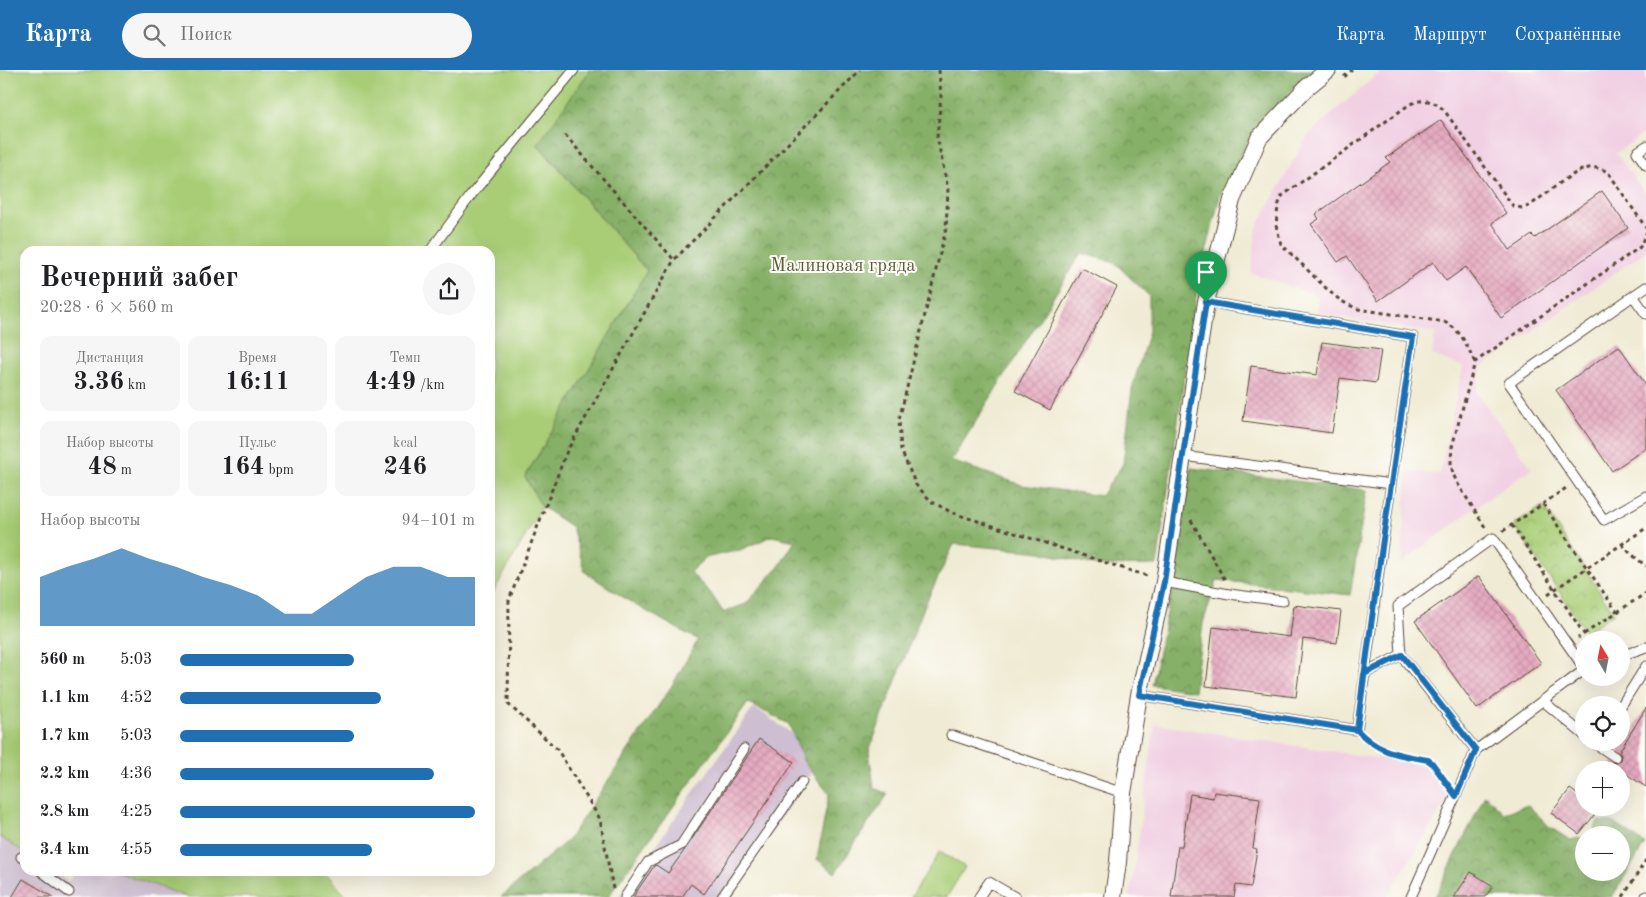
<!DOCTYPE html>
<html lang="ru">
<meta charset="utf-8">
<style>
body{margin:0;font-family:"Old Standard TT",serif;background:#f6f6f6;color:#202124;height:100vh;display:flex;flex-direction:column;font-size:19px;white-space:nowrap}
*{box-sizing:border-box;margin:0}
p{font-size:16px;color:#757577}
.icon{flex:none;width:28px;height:28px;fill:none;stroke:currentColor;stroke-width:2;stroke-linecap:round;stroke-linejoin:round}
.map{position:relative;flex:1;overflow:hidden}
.drawer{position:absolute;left:20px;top:176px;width:475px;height:630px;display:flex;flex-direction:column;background:#fff;border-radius:15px;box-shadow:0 5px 20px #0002}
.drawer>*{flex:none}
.needle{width:32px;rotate:350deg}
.fabs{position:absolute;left:1575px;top:561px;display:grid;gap:10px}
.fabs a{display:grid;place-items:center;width:55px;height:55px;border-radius:50%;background:#fff;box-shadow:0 5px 20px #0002;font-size:25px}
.pin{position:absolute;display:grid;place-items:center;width:42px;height:42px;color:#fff;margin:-51px -21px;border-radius:50% 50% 50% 0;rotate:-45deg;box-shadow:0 0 5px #0007}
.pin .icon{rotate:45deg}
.round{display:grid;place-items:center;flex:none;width:52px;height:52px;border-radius:26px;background:#f6f6f6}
.headline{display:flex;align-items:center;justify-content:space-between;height:85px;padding:0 20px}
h1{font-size:28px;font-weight:700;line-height:38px}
.figures{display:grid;grid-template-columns:repeat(3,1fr);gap:8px;height:85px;padding:5px 20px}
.figures div{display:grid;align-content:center;border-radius:12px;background:#f6f6f6;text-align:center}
.figures b{font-size:25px;font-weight:700}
.figures small{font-size:14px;font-weight:400}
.figures p{font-size:14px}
.chart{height:140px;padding:10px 20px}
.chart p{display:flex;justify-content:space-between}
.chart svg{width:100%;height:90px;margin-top:5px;fill:#1f6fb2;opacity:.7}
ul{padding:0 20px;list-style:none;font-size:16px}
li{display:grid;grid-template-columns:80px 60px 1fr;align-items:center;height:38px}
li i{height:12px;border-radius:6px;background:#1f6fb2}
header{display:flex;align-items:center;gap:30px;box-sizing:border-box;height:70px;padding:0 25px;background:#1f6fb2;color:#fff}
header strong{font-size:24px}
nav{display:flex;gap:28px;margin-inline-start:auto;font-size:18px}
.search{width:350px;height:45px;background:#f6f6f6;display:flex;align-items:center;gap:12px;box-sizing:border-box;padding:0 18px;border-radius:28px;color:#757577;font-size:19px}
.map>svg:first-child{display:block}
.built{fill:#f1d0e3}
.industrial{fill:#cebed1}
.green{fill:#a8cd76;stroke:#727c4a}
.forest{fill:url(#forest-crowns);stroke:#606d42;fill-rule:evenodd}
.park{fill:url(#park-crowns);stroke:#727c4a}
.building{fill:url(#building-cross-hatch)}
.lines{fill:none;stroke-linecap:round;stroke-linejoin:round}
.lane-casing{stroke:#564739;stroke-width:11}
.street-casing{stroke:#564739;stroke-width:18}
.path{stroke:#564739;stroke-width:3;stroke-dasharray:4 4;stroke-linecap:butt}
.lane{stroke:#fff;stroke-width:9}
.street{stroke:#fff;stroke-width:16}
.route-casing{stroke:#fff;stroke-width:10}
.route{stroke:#1f6fb2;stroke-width:6}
.labels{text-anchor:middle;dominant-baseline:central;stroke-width:4;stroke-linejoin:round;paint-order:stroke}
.park-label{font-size:19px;fill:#5c5b38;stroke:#fdfcf7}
</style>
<header>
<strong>Карта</strong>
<div class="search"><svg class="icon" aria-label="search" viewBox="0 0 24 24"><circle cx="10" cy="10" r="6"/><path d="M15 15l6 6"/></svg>Поиск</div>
<nav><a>Карта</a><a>Маршрут</a><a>Сохранённые</a></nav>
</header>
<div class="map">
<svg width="1646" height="827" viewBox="0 0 1646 827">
<defs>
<pattern id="forest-crowns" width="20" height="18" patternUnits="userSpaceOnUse" patternTransform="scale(1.25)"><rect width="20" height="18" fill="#86b067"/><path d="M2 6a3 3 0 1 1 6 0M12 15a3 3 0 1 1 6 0" fill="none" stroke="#6f8f54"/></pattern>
<pattern id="park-crowns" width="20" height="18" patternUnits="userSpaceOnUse" patternTransform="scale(1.25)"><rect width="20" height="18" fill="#a8cd76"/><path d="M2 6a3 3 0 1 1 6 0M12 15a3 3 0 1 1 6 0" fill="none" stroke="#92b066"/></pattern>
<pattern id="building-cross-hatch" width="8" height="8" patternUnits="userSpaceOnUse" patternTransform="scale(1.25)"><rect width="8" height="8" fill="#e6abc1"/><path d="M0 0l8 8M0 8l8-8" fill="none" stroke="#c693a5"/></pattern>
</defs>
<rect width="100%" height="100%" fill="#fdfcf7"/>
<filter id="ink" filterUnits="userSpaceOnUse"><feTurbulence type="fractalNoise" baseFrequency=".02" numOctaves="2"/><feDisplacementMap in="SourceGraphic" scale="10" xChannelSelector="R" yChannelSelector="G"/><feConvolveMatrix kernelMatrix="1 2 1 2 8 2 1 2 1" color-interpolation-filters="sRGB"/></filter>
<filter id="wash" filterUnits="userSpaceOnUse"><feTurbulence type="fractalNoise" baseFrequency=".0096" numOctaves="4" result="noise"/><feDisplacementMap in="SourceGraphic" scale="20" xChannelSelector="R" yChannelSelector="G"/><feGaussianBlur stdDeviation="1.12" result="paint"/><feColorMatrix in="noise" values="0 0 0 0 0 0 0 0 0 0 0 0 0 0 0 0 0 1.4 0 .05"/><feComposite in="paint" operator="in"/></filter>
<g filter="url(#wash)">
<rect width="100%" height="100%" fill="#f0ebd4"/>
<path class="built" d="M1382,0h264v62l-30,21 30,42v56l-164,116 -6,25 56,76 -59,41 -72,55 6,-92 33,2 23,-108 -31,-11 3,-22 -118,-20 1,-17 -67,-23 6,-46 51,-92z
M1155,654l273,42 23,28 -64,103h-257z"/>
<path class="industrial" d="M754,637l69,48 -95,142h-109z
M0,767l25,16v18h28l15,10 10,-10h38l71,26h-187z"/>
<path class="green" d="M0,0h590l-52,75 109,126 -122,206 17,30 -52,91v-347h-465v602l-25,-16z
M940,781l25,16 -18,30h-36z
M116,801h208l23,26h-160z"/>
<path class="forest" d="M590,0h725l-15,13 -44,43 -36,70 -23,93 -40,276 -59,1 -58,-14 -86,-8 -30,63 -55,144 5,37 14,6 -53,79 -18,-14 12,-65 -25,-32 -15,-38 -41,-21 -140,194h-107l67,-57 105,-156 25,-44 -63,-35 -50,-33 -13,-45 -30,-20 -17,-30 122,-206 -109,-127zM1081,183l33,9 35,34v35l-17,58 -9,75 -22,32 -79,-11 -71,-24zM772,466l23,5 -15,24 -34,39 -23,8 -13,-20 -20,-20 15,-14 35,-8z
M1191,398l176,22 -17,105 -133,-15 -14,43 -9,68 -42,-6 24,-115z
M1485,725l19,18 24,-8 23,23 19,12 14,-3v35h37v-37h-29l6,-14 15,1 32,22 -33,53h-177z"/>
<path class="park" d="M1543,436l71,107 -28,19 -72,-107z"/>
<g id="blocks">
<path class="building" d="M1441,50l65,93 -14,10 18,27 22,-15 3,3 67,-47 26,37 -127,90 -35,-51 -20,14 -13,-19 -55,39 -31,-45 -9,6 -27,-38 8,-5 -3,-5 74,-52 -4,-4z
M1082,198l35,19 -67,123 -35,-19z
M1322,272l59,8 -5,33 -36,-5 -8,55 -89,-12 8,-55 66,9z
M1619,276l27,39v63l-34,23 -56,-81z
M1479,506l62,87 -64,46 -62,-88z
M1294,535l47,6 -4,32 -34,-4 -7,58 -90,-11 7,-59 77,10z
M1646,638v79l-35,-23 1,-2 5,1 3,-3 1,-5 -2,-3z
M759,669l35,23 -90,132 -13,-10 -9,13h-49l21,-31 2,-1 12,8 18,-25z
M1570,719l14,10v9h16l-21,26 -28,-21z
M1214,722l46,6 -7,50 4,1 -6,38 -15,-2 -2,12h-63l7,-51h4l8,-52 23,4z
M1471,802l22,14 -8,11h-31z
M23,809l30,18h-41z"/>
</g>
</g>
<g filter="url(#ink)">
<use href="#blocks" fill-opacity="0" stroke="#564739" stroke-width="1"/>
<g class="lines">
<defs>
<path id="lane" d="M1646,76l-9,6 9,13
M430,181l42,-57 102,-124
M1633,226l13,-9
M1646,244l-13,-18 -124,87 95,137 42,-24
M1183,386l208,28
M1164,512l65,12 54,7
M1621,586l25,-9
M1364,604l37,-19
M1139,625l218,35 34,-246 22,-147 -207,-35
M1543,631l41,34
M1621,636l25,-40
M951,665l172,58
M1599,672l-2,3 18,12
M1476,680l-75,-95 -3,-49 95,-68 91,130
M1476,680l108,-80
M21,787l4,2
M41,801l28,21
M625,827l23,-35 33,-17 63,-96
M722,827l80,-115
M979,827l10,-15 26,15
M1411,827l65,-147
M1646,827v-1"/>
<path id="street" d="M1113,827l5,-35 5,-69 16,-98 25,-113 42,-280 26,-102 27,-62 47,-50 22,-18"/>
</defs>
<use href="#lane" class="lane-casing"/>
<use href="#street" class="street-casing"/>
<path class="path" d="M939,0l2,26 -4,41 11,52 -2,40 -47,191 2,30 15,35 16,17 21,11 194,63
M1344,7l8,-7
M565,65l109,125
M1475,292c-9,-17 -13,-32 -31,-40l-86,-13 -17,-8 -12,-10 -48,-47 -5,-19 2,-19 4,-10 128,-92c14,-6 22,-4 34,6l69,96 9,2 7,-2c15,-10 44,-36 60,-38 7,-1 13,1 19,4l38,56
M1543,434l74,108
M1191,450l34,60
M1512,455l72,109 -6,4
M1485,457l-27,-43 -5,-10 -2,-11 1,-16 23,-85 165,-115 6,-14
M1503,461l63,-43
M1622,474l8,9 16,13
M1548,524l98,-66
M1584,564l62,-41
M1366,670l18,11 44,9 5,3 14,20
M613,819l-13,-70 -43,-70 -49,-45 1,-104 58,-149 107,-191 186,-190
M1623,827l23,-37"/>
<use href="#lane" class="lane"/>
<use href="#street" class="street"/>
</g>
</g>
<g class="lines" filter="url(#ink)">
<defs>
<path id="route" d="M1206,232l207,35c-20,131 -39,262 -56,393 23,24 40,24 71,30l4,3 24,33 20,-46 -74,-95 -38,19 -7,56 -218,-35 25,-113 42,-280"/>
</defs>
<use href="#route" class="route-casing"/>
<use href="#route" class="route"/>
</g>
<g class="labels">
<g class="park-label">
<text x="843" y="196">Малиновая гряда</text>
</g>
</g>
</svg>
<div class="fabs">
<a><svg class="needle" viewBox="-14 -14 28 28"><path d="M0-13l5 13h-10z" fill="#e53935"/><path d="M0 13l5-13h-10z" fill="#757577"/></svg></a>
<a><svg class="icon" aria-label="locate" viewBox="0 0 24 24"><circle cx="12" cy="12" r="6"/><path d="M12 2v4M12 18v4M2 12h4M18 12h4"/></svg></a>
<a>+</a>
<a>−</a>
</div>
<div class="pin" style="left:1206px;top:232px;background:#1e9e55"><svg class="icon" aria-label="arrive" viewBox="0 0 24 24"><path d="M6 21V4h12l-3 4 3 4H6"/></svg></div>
<section class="drawer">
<div class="headline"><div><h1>Вечерний забег</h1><p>20:28 · 6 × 560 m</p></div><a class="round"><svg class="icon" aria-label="share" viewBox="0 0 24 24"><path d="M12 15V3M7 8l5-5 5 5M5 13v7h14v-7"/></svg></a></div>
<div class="figures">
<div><p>Дистанция</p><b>3.36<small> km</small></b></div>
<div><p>Время</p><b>16:11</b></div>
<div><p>Темп</p><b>4:49<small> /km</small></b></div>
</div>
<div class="figures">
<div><p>Набор высоты</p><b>48<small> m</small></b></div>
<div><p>Пульс</p><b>164<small> bpm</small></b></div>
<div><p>kcal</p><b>246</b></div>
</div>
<div class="chart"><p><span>Набор высоты</span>94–101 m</p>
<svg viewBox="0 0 160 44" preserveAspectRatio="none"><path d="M0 44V20L10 15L20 11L30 6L40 11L50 15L60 20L70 24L80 29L90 38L100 38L110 29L120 20L130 15L140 15L150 20L160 20V44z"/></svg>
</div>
<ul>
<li><b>560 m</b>5:03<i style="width:59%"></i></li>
<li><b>1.1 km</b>4:52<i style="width:68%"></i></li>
<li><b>1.7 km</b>5:03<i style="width:59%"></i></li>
<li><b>2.2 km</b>4:36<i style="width:86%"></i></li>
<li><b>2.8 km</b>4:25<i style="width:100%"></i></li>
<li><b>3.4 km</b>4:55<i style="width:65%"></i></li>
</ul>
</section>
</div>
